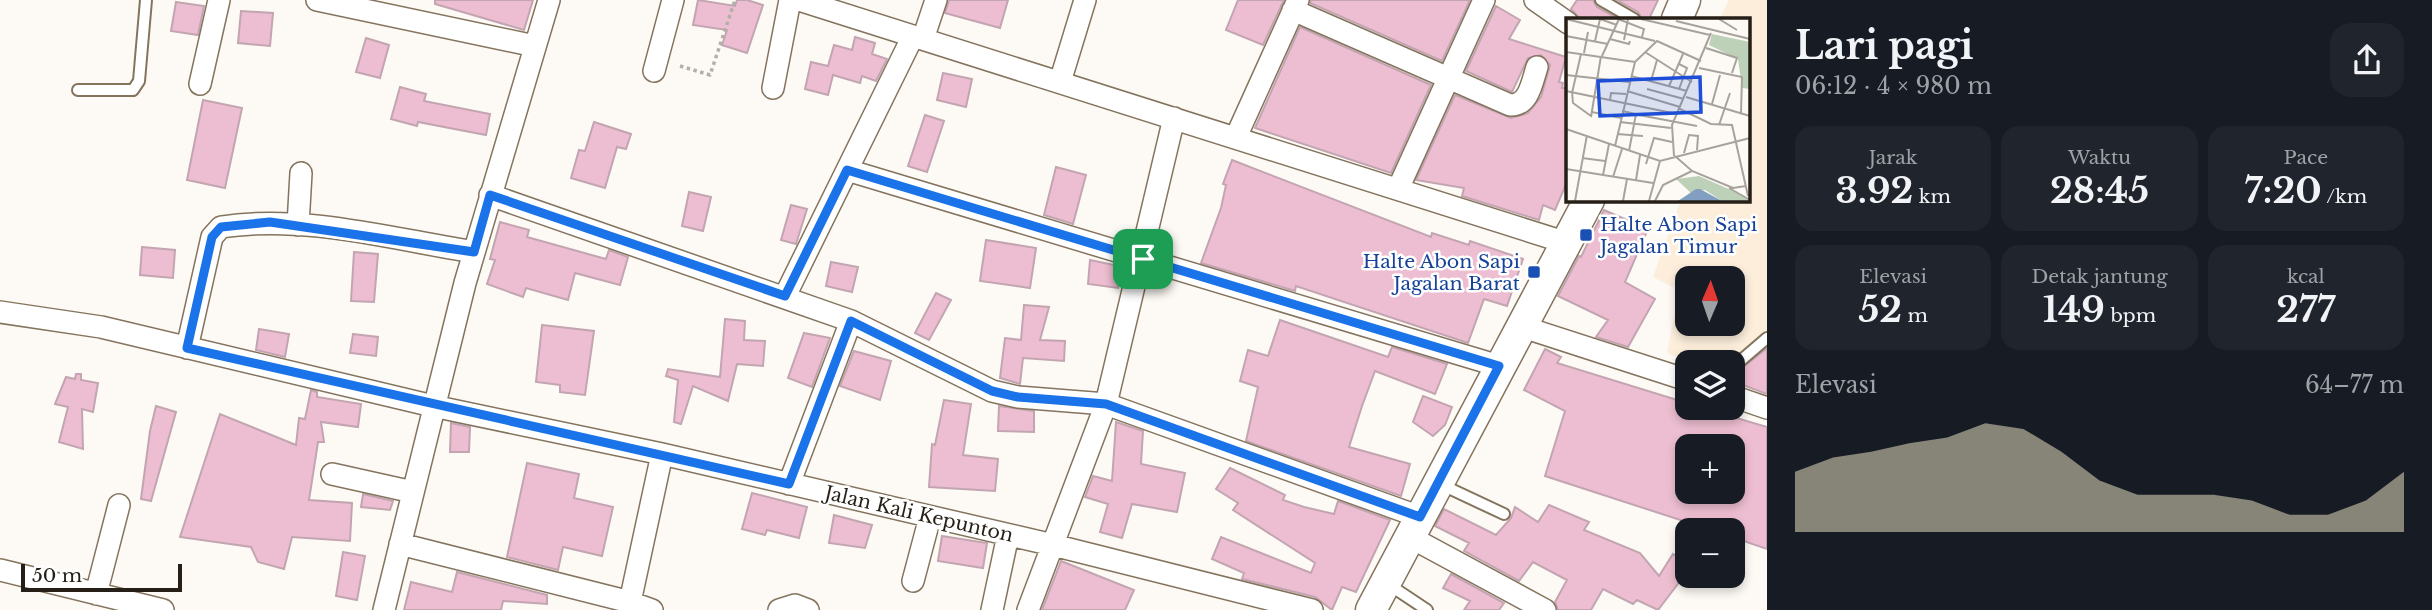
<!DOCTYPE html>
<html lang="id">
<meta charset="utf-8">
<style>
body{margin:0;font-family:"Libre Baskerville",serif;background:#20242c;color:#f1f3f6;height:100vh;display:flex;flex-direction:column;font-size:26px;white-space:nowrap}
*{box-sizing:border-box;margin:0}
p{font-size:23px;color:#9ea1a6}
.icon{flex:none;width:38px;height:38px;fill:none;stroke:currentColor;stroke-width:2;stroke-linecap:round;stroke-linejoin:round}
.map{position:relative;flex:1;overflow:hidden}
.sheet{display:flex;flex-direction:column;background:#171b24;width:665px}
.sheet>*{flex:none}
.needle{width:46px;rotate:2deg}
.controls{position:absolute;left:1675px;top:266px;display:grid;gap:14px}
.controls a{display:grid;place-items:center;width:70px;height:70px;border-radius:14px;background:#171b24;box-shadow:0 4px 10px #0003;font-size:35px}
.scale{position:absolute;left:21px;bottom:18px;width:161px;box-sizing:border-box;padding-left:7px;border:4px solid #261f17;border-top:0;font-size:19px;line-height:24px;white-space:nowrap;color:#261f17;-webkit-text-stroke:5px #fff;paint-order:stroke}
.pin{position:absolute;display:grid;place-items:center;width:60px;height:60px;color:#fff;margin:-30px;border-radius:14px;box-shadow:0 4px 10px #0006}
.round{display:grid;place-items:center;flex:none;width:74px;height:74px;border-radius:21px;background:#20242c}
.overview{display:flex;align-items:center;justify-content:space-between;height:119px;padding:0 28px}
h1{font-size:38px;font-weight:700;line-height:52px}
.figures{display:grid;grid-template-columns:repeat(3,1fr);gap:10px;height:119px;padding:7px 28px}
.figures div{display:grid;align-content:center;border-radius:18px;background:#20242c;text-align:center}
.figures b{font-size:35px;font-weight:700}
.figures small{font-size:19px;font-weight:400}
.figures p{font-size:19px}
.chart{height:196px;padding:14px 28px}
.chart p{display:flex;justify-content:space-between}
.chart svg{width:100%;height:126px;margin-top:7px;fill:#b6b29c;opacity:.7}
main{display:flex;flex:1;min-height:0}
.map>svg:first-child{display:block}
.commercial{fill:#fceedb;fill-rule:evenodd}
.building{fill:#edbed1;stroke:#c2a5b0;stroke-width:2;fill-rule:evenodd}
.lines{fill:none;stroke-linecap:round;stroke-linejoin:round}
.service-casing{stroke:#84745e;stroke-width:14}
.minor-casing{stroke:#84745e;stroke-width:24}
.secondary-casing{stroke:#84745e;stroke-width:33}
.path{stroke:#b3afa9;stroke-width:3.5;stroke-dasharray:3.5 3.5;stroke-linecap:butt}
.service{stroke:#fff;stroke-width:10}
.minor{stroke:#fff;stroke-width:21}
.secondary{stroke:#fff;stroke-width:30}
.route-casing{stroke:#fff;stroke-width:14}
.route{stroke:#1a73e8;stroke-width:9}
.transit-dot{fill:#1a4fb4;stroke:#fff;stroke-width:2.5}
.labels{text-anchor:middle;dominant-baseline:central;stroke-width:5;stroke-linejoin:round;paint-order:stroke}
.transit-label{font-size:19px;fill:#164399;stroke:#fff;text-anchor:start}
.street-label{font-size:19px;fill:#261f17;stroke:#fff}
.inset-road{fill:none;stroke:#a7a29c;stroke-width:2}
.view{fill:#1d4ed8;fill-opacity:0.15;stroke:#1d4ed8;stroke-width:3.5}
.inset-edge{fill:none;stroke:#261f17;stroke-width:3.5}
</style>
<main>
<div class="map">
<svg width="1767" height="610" viewBox="0 0 1767 610">
<rect width="100%" height="100%" fill="#fdfaf5"/>
<path class="commercial" d="M1729,0h38v331l-36,31h-42l-22,-9 12,-63 -26,-13 28,-77h67v-181h-28zM1687,278h45v46h-45z"/>
<path class="building" d="M435,0h98l-9,30 -89,-26z
M698,0l37,6 2,-6h10l16,5 -16,48 -25,-8 5,-15 -34,-5z
M949,0h59l-8,28 -55,-15z
M1238,0h46l-21,45 -37,-15z
M1311,0h159l-28,61 -132,-58z
M1577,0h16l4,7 22,12h-39l-9,-10z
M1617,0h41l-9,19h-7l-4,-7z
M176,2l28,4 -6,29 -27,-4z
M1496,6l24,14 -11,19 57,18 -7,25 4,1 -1,5h5v94l-12,28 -12,-5 -4,15 -77,-24 2,-8 -48,-8 39,-85 56,23 17,-5 13,-16 9,-32 -9,-10 -13,3 -16,34 -46,-21z
M241,11l32,2 -3,33 -32,-3z
M1300,27l131,58 -40,88 -136,-45z
M855,37l20,6 -3,11 15,5 -11,22 -14,-5 -2,7 -27,-8 -5,20 -23,-6 6,-27 17,4 6,-21 18,5z
M366,38l23,7 -9,33 -24,-6z
M943,73l29,6 -6,28 -29,-7z
M400,87l26,7 -2,7 66,13 -4,21 -68,-13 -1,4 -26,-7z
M203,100l39,8 -17,80 -38,-8z
M925,115l19,6 -17,51 -19,-6z
M594,122l37,12 -5,15 -9,-2 -12,41 -34,-10 8,-28 6,1z
M1232,160l199,77 1,-4 37,12 1,-4 53,18 -16,47 -23,-7 -16,44 -172,-57 -1,5 -94,-28 20,-55 5,-23 -3,-1z
M1056,167l30,8 -13,49 -29,-9z
M689,192l22,5 -8,34 -21,-5z
M791,205l16,4 -11,35 -15,-4z
M1604,210l44,19 -23,53 30,17 -27,48 -32,-10 12,-17 -50,-24 21,-40 2,1z
M500,222l29,8 -2,7 79,22 3,-9 19,7 -8,28 -45,-12 -7,27 -42,-12 -3,9 -36,-13 8,-24 -5,-1z
M986,240l50,8 -6,40 -50,-7z
M142,247l33,3 -2,28 -33,-3z
M354,252l24,2 -4,48 -23,-1z
M1090,260l34,7 -6,21 -30,-4z
M831,262l27,5 -6,25 -26,-6z
M936,293l15,7 -22,40 -14,-7z
M1024,305l25,2 -9,33 25,1 -1,20 -41,-3 -3,26 -20,-6 5,-40 16,2z
M725,319l20,2 -1,19 21,1 -2,25 -26,-2 -9,37 -35,-15 -12,38 -7,-2 4,-42 -12,-4 2,-7 52,8z
M1280,320l108,37 4,-10 55,17 -12,30 -60,-23 -13,35 -13,41 61,17 -9,32 -155,-55 12,-54 -18,-6 8,-31 20,6z
M542,325l52,6 -9,64 -25,-3v-7l-24,-3z
M259,329l30,5 -4,23 -29,-7z
M804,333l26,5 -18,49 -24,-9z
M353,334l25,3 -2,19 -26,-3z
M1767,348v46l-35,-13v-5z
M1545,349l16,8 -4,6 130,40v5h16l64,19v122l-35,-12v-7h-21l-166,-54 20,-65 -41,-21zM1687,446h45v46h-45z
M854,351l37,10 -11,39 -40,-14z
M76,374h5v6l17,3 -5,29 -11,-3 1,40 -24,-7 9,-35 -13,-3 11,-27 9,2z
M311,390l6,2v5l44,7 -3,23 -37,-5 3,20h-6l-9,58 43,3 -2,38 -58,-4 -8,32 -26,-7 -7,-15 -71,-10 40,-123 76,31 3,-27 6,1z
M1423,396l29,11 -7,18 -12,11 -20,-14z
M944,400l27,4 -8,51 35,4 -3,32 -66,-4 3,-43 3,1z
M156,406l20,6 -25,89 -10,-2 9,-68z
M999,406l35,5v21l-36,-1z
M1116,422l27,9 -2,33 44,9 -8,39 -45,-8 -10,34 -22,-6 8,-28 -23,-7 8,-21 19,5z
M451,423l19,4 -1,25h-19z
M527,463l52,11 -5,24 39,9 -11,49 -39,-9 -5,23 -51,-13z
M1230,468l55,27 -2,5 21,7 30,7 4,-13 52,19 -34,72 -14,-5 -10,23 -17,-13 -73,-18 2,-6 -32,-14 9,-22 90,36 4,-10 -82,-53 5,-7 -22,-14z
M752,493l55,14 -8,31 -32,-8 -2,5 -23,-6z
M363,494l30,7 -3,9 -29,-3z
M1549,505l40,17 -5,8 56,23 19,23 14,-22 14,9v9l-29,38 -21,-10 -4,4 -30,-15 -12,21h-33l-3,-8 12,-22 -34,-18 -14,19 -55,-30 5,-8 -34,-17 9,-17 52,26 15,-17 4,-11 23,15z
M834,515l38,10 -7,23 -36,-5z
M942,536l45,7 -4,25 -45,-7z
M343,552l22,4 -8,44 -21,-4z
M1061,561l73,29 -9,20h-83z
M457,572l90,23v9l-44,-3 -2,9h-97l7,-28 41,10z
M1451,574l53,29 -5,7h-35l6,-9 -27,-13z"/>
<g class="lines">
<defs>
<path id="service" d="M1601,0l33,19
M78,90h55l6,-9 7,-81
M1732,368l35,-30
M1440,484l64,30
M1388,584l39,26"/>
<path id="minor" d="M317,0l218,46
M799,0l768,243
M1535,0l33,23
M1293,10l217,95c19,1 22,-23 27,-38
M923,39l13,-39
M654,71l19,-71
M1060,82l25,-82
M200,84l19,-84
M773,88l17,-88
M1236,137l62,-137
M847,170l652,196
M1398,189l86,-189
M490,195l361,126 141,70 26,6 88,7 314,113
M298,225l3,-52
M785,296l128,-260
M0,312l101,15 332,79 229,48 391,91 259,65
M1520,326l167,54
M187,348l25,-111 9,-10c83,-13 171,12 253,25
M1732,396l35,12
M332,474l81,18
M789,484l62,-163
M1410,537l135,73
M400,544l230,58 -3,8
M0,570l163,40
M913,581l17,-64
M96,594l23,-89
M384,610l81,-327 84,-283
M652,610l-22,-8 32,-148
M779,610l16,-5 13,5
M992,610l16,-75
M1028,610l78,-206 68,-286"/>
<path id="secondary" d="M1677,19l8,-19
M1371,610l218,-410"/>
</defs>
<use href="#service" class="service-casing"/>
<use href="#minor" class="minor-casing"/>
<use href="#secondary" class="secondary-casing"/>
<path class="path" d="M680,66l30,9 25,-75"/>
<use href="#service" class="service"/>
<use href="#minor" class="minor"/>
<use href="#secondary" class="secondary"/>
</g>
<g class="lines">
<defs>
<path id="route" d="M847,170l652,196 -79,151 -314,-113 -88,-7 -26,-6 -141,-70 -62,163 -602,-136 25,-111 9,-10 49,-5 204,30 16,-57 295,101z"/>
</defs>
<use href="#route" class="route-casing"/>
<use href="#route" class="route"/>
</g>
<g class="transit-dot">
<rect x="1579" y="228" width="14" height="14" rx="3.5"/>
<rect x="1527" y="265" width="14" height="14" rx="3.5"/>
</g>
<g class="labels">
<g class="transit-label">
<text x="1600" y="224">Halte Abon Sapi<tspan x="1600" dy="22">Jagalan Timur</tspan></text>
<text x="1520" y="261" text-anchor="end">Halte Abon Sapi<tspan x="1520" dy="22">Jagalan Barat</tspan></text>
</g>
<g class="street-label">
<text transform="translate(919 514) rotate(13)">Jalan Kali Kepunton</text>
</g>
</g>
<g transform="translate(1566 18)">
<rect width="184" height="184" fill="#fdfaf5"/>
<path d="M146,16l38,8v47l-8,-1 -4,-29 -29,-14zM133,158l32,14 19,11h-28l-17,-11 -14,3 -15,-14z" fill="#bdd1b9"/>
<path d="M134,171l22,12h-44l18,-12z" fill="#829ec0"/>
<path class="inset-road" d="M0,1l89,22M52,1l26,10 -2,8M75,1l69,16M153,1l18,11M110,3l74,18M0,18l42,8M44,21l19,5 1,-3M58,22l4,-21M29,23l5,-22 17,6M140,30l31,10 -5,15M0,34l69,10 22,-21 44,20M79,34l47,30M18,35l4,-21M36,38l17,-37M133,50l43,9 -1,36M0,57l63,7M65,58l56,15M85,63l6,-21M103,68l14,-32M81,71l37,10M113,71l8,-21 -8,-4M0,73l111,23M61,73l53,16M6,74l1,11 18,13M6,75l9,-39M120,79l64,19M44,82l1,-7 15,1M146,86l8,-29M114,91l31,15 21,1 16,71M56,93l14,3 -7,37M26,94l29,6M73,97l58,11M25,99l10,-61M54,104l51,6M153,107l11,-32M0,111l94,32 90,-23M51,116l26,2M49,128l20,-84M118,135l5,-18 9,1 -1,14M108,138l-2,-31 39,-92M109,138l17,15 41,17 13,-2M16,140l23,3M80,146l8,-26 18,4M0,151l87,14M37,157l6,-31M47,159l9,-28M70,162l4,-25M163,170l21,12M9,183l12,-66M57,183l4,-22M83,183l11,-40M89,183l8,-16 29,-14"/>
<path class="view" d="M134,59l1,35 -101,4 -2,-35z"/>
<rect width="184" height="184" class="inset-edge"/>
</g>
</svg>
<div class="controls">
<a><svg class="needle" viewBox="-14 -14 28 28"><path d="M0-13l5 13h-10z" fill="#e53935"/><path d="M0 13l5-13h-10z" fill="#9ea1a6"/></svg></a>
<a><svg class="icon" aria-label="layers" viewBox="0 0 24 24"><path d="M12 4l9 5-9 5-9-5zM3 14l9 5 9-5"/></svg></a>
<a>+</a>
<a>−</a>
</div>
<div class="scale">50 m</div>
<div class="pin" style="left:1143px;top:259px;background:#1e9e55"><svg class="icon" aria-label="arrive" viewBox="0 0 24 24"><path d="M6 21V4h12l-3 4 3 4H6"/></svg></div>
</div>
<section class="sheet">
<div class="overview"><div><h1>Lari pagi</h1><p>06:12 · 4 × 980 m</p></div><a class="round"><svg class="icon" aria-label="share" viewBox="0 0 24 24"><path d="M12 15V3M7 8l5-5 5 5M5 13v7h14v-7"/></svg></a></div>
<div class="figures">
<div><p>Jarak</p><b>3.92<small> km</small></b></div>
<div><p>Waktu</p><b>28:45</b></div>
<div><p>Pace</p><b>7:20<small> /km</small></b></div>
</div>
<div class="figures">
<div><p>Elevasi</p><b>52<small> m</small></b></div>
<div><p>Detak jantung</p><b>149<small> bpm</small></b></div>
<div><p>kcal</p><b>277</b></div>
</div>
<div class="chart"><p><span>Elevasi</span>64–77 m</p>
<svg viewBox="0 0 160 44" preserveAspectRatio="none"><path d="M0 44V23L10 18L20 16L30 13L40 11L50 6L60 8L70 16L80 26L90 31L100 31L110 31L120 33L130 38L140 38L150 33L160 23V44z"/></svg>
</div>
</section>
</main>
